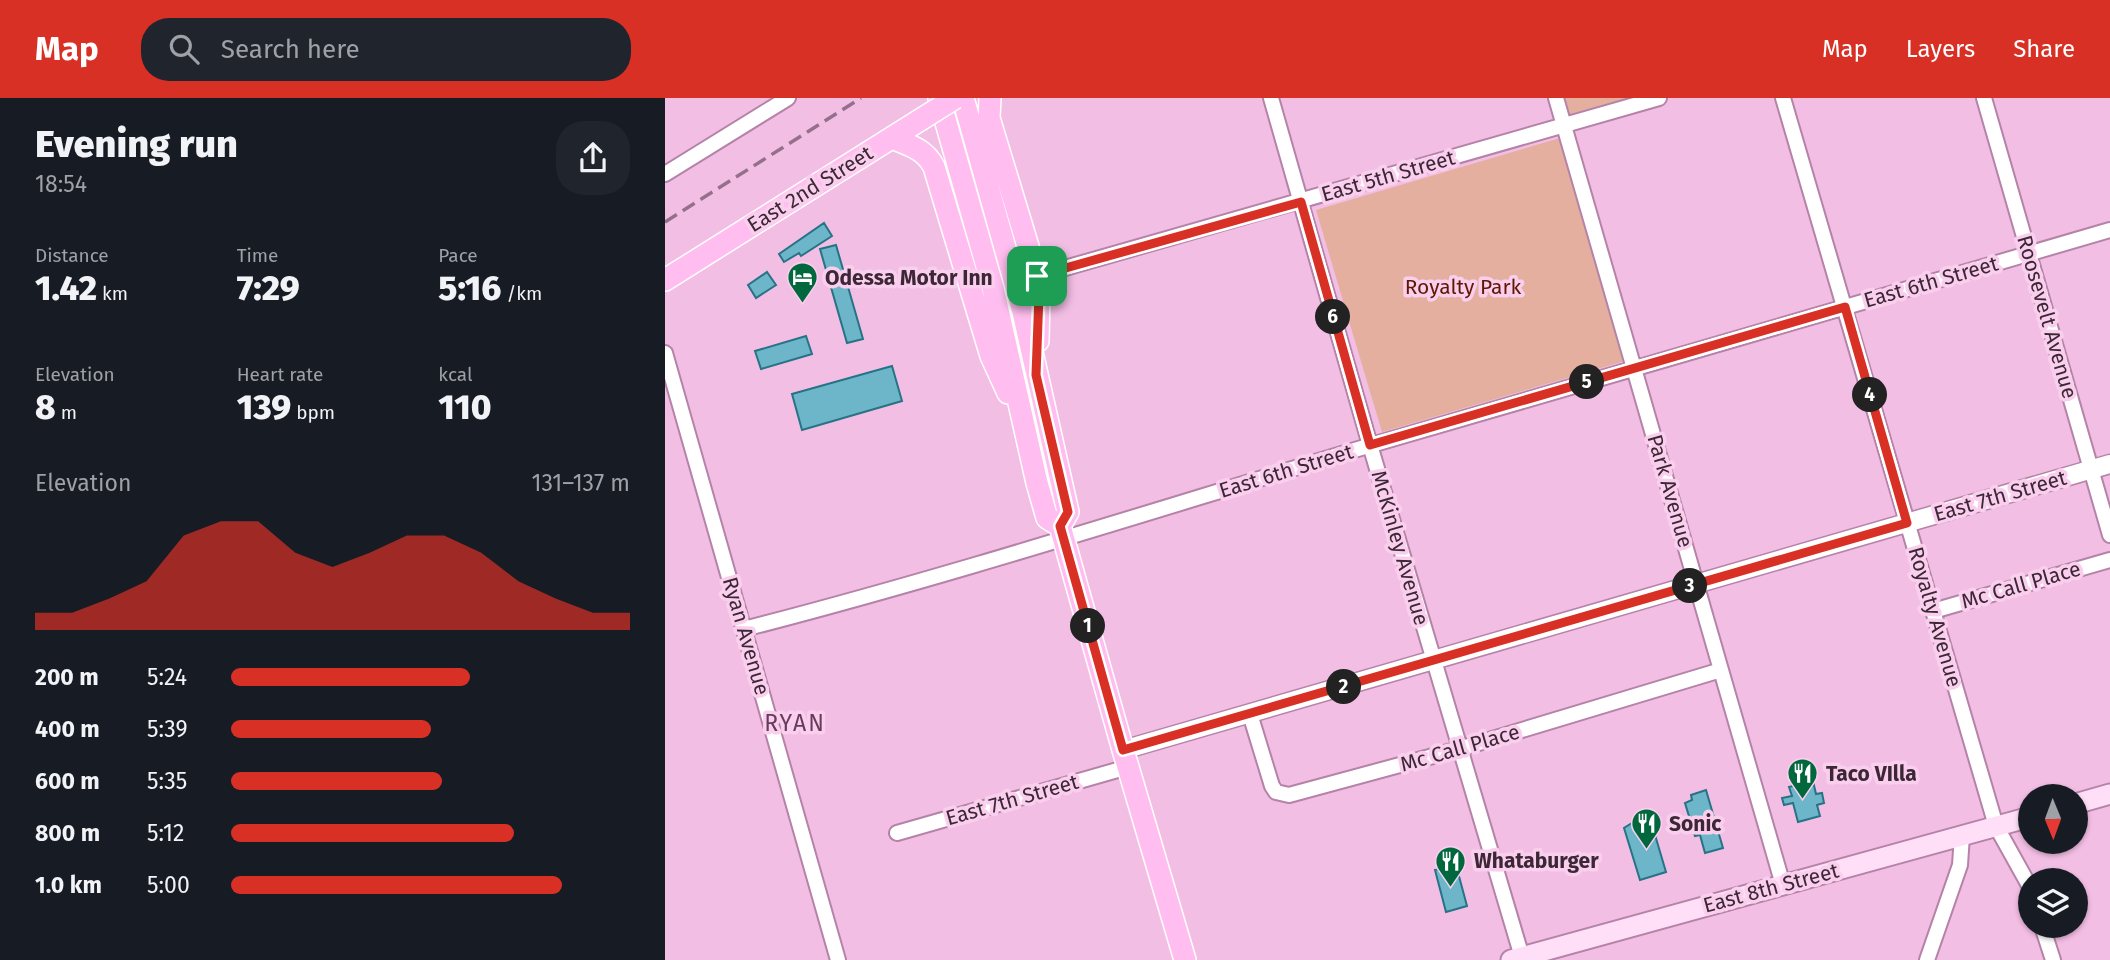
<!DOCTYPE html>
<meta charset="utf-8">
<style>
body{margin:0;font-family:"Fira Sans",sans-serif;background:#20242c;color:#f1f3f6;height:100vh;display:flex;flex-direction:column;font-size:26px;white-space:nowrap}
*{box-sizing:border-box;margin:0}
p{font-size:23px;color:#9ea1a6}
.icon{flex:none;width:38px;height:38px;fill:none;stroke:currentColor;stroke-width:2;stroke-linecap:round;stroke-linejoin:round}
.map{position:relative;flex:1;overflow:hidden}
.drawer{display:flex;flex-direction:column;background:#171b24;width:665px}
.drawer>*{flex:none}
.needle{width:46px;rotate:179deg}
.fabs{position:absolute;left:1353px;top:686px;display:grid;gap:14px}
.fabs a{display:grid;place-items:center;width:70px;height:70px;border-radius:50%;background:#171b24;box-shadow:0 2px 5px #0004;font-size:35px}
.pin{position:absolute;display:grid;place-items:center;width:60px;height:60px;color:#fff;margin:-30px;border-radius:14px;box-shadow:0 4px 10px #0006}
.km{position:absolute;width:35px;height:35px;margin:-18px;border-radius:50%;background:#222;color:#fff;font-size:19px;line-height:35px;text-align:center}
.round{display:grid;place-items:center;flex:none;width:74px;height:74px;border-radius:28px;background:#20242c}
.summary{display:flex;align-items:center;justify-content:space-between;height:119px;padding:0 35px}
h1{font-size:38px;font-weight:800;line-height:52px}
.stats{display:grid;grid-template-columns:repeat(3,1fr);gap:10px;height:119px;padding:7px 35px}
.stats div{display:grid;align-content:center}
.stats b{font-size:35px;font-weight:800}
.stats small{font-size:19px;font-weight:400}
.stats p{font-size:19px}
.chart{height:196px;padding:14px 35px}
.chart p{display:flex;justify-content:space-between}
.chart svg{width:100%;height:126px;margin-top:7px;fill:#d93025;opacity:.7}
ul{padding:0 35px;list-style:none;font-size:23px}
li{display:grid;grid-template-columns:112px 84px 1fr;align-items:center;height:52px}
li i{height:18px;border-radius:9px;background:#d93025}
header{display:flex;align-items:center;gap:42px;box-sizing:border-box;height:98px;padding:0 35px;background:#d93025;color:#fff}
header strong{font-size:33px}
nav{display:flex;gap:38px;margin-inline-start:auto;font-size:24px}
.search{width:490px;height:63px;background:#20242c;display:flex;align-items:center;gap:18px;box-sizing:border-box;padding:0 24px;border-radius:28px;color:#9ea1a6;font-size:26px}
main{display:flex;flex:1;min-height:0}
.map>svg:first-child{display:block}
.green{fill:#e5af9f}
.building{fill:#6db6ca;stroke:#277386;stroke-width:2}
.lines{fill:none;stroke-linecap:round;stroke-linejoin:round}
.minor-casing{stroke:#b583a7;stroke-width:18}
.tertiary-casing{stroke:#b583a7;stroke-width:21}
.secondary-casing{stroke:#b583a7;stroke-width:23}
.primary-casing{stroke:#fff;stroke-width:24}
.minor{stroke:#fff;stroke-width:14}
.tertiary{stroke:#fff;stroke-width:18}
.secondary{stroke:#ffdff7;stroke-width:19}
.primary{stroke:#ffbeef;stroke-width:21}
.rail{stroke:#94708a;stroke-width:3.5;stroke-dasharray:14 7;stroke-linecap:butt}
.primary-bridge-casing{stroke:#fff;stroke-width:24;stroke-linecap:butt}
.primary-bridge{stroke:#ffbeef;stroke-width:21}
.route-casing{stroke:#fff;stroke-width:14}
.route{stroke:#d93025;stroke-width:9}
.labels{text-anchor:middle;dominant-baseline:central;stroke-width:7;stroke-linejoin:round;paint-order:stroke}
.street-label{font-size:21px;fill:#3c2736;stroke:#facfee}
.poi-label{font-size:21px;font-weight:bold;fill:#3c2736;stroke:#facfee;text-anchor:start}
.park-label{font-size:21px;fill:#5f1801;stroke:#facfee}
.neighbourhood-label{font-size:23px;letter-spacing:2px;fill:#673b5c;stroke:#facfee}
</style>
<header>
<strong>Map</strong>
<div class="search"><svg class="icon" aria-label="search" viewBox="0 0 24 24"><circle cx="10" cy="10" r="6"/><path d="M15 15l6 6"/></svg>Search here</div>
<nav><a>Map</a><a>Layers</a><a>Share</a></nav>
</header>
<main>
<section class="drawer">
<div class="summary"><div><h1>Evening run</h1><p>18:54</p></div><a class="round"><svg class="icon" aria-label="share" viewBox="0 0 24 24"><path d="M12 15V3M7 8l5-5 5 5M5 13v7h14v-7"/></svg></a></div>
<div class="stats">
<div><p>Distance</p><b>1.42<small> km</small></b></div>
<div><p>Time</p><b>7:29</b></div>
<div><p>Pace</p><b>5:16<small> /km</small></b></div>
</div>
<div class="stats">
<div><p>Elevation</p><b>8<small> m</small></b></div>
<div><p>Heart rate</p><b>139<small> bpm</small></b></div>
<div><p>kcal</p><b>110</b></div>
</div>
<div class="chart"><p><span>Elevation</span>131–137 m</p>
<svg viewBox="0 0 160 44" preserveAspectRatio="none"><path d="M0 44V38L10 38L20 33L30 27L40 11L50 6L60 6L70 17L80 22L90 17L100 11L110 11L120 17L130 27L140 33L150 38L160 38V44z"/></svg>
</div>
<ul>
<li><b>200 m</b>5:24<i style="width:60%"></i></li>
<li><b>400 m</b>5:39<i style="width:50%"></i></li>
<li><b>600 m</b>5:35<i style="width:53%"></i></li>
<li><b>800 m</b>5:12<i style="width:71%"></i></li>
<li><b>1.0 km</b>5:00<i style="width:83%"></i></li>
</ul>
</section>
<div class="map">
<svg width="1445" height="862" viewBox="0 0 1445 862">
<rect width="100%" height="100%" fill="#f3bee4"/>
<path class="green" d="M891,0h103l-95,27z
M895,40l65,223 -243,71 -66,-222z"/>
<path class="building" d="M159,125l8,13 -31,20 -2,-3 -15,9 -5,-8z
M171,147l27,94 -16,4 -27,-94z
M102,174l9,13 -20,13 -8,-13z
M141,238l6,18 -51,15 -6,-18z
M227,268l10,35 -100,29 -10,-36z
M1148,683l3,13 6,-1 2,10 -7,2 3,11 -22,6 -5,-19 -9,2 -2,-7 10,-2 -3,-9z
M1041,692l17,58 -18,5 -5,-18 -5,1 -10,-33 7,-3 -1,-5z
M985,720l16,54 -26,8 -16,-52 8,-5 2,7 11,-3 -2,-7z
M791,767l11,41 -21,6 -11,-42z"/>
<g class="lines">
<defs>
<path id="minor" d="M606,0l99,347 152,512
M891,0l227,787
M1118,0l213,728 34,61
M1319,0l126,437
M0,76l123,-76
M372,178l622,-178
M0,255l173,607
M1268,513l177,-51
M79,531c210,-54 417,-121 624,-183 247,-74 495,-144 742,-216
M585,616l22,72 4,6 13,3 170,-46 262,-79
M232,735l231,-66
M1377,828l11,34
M1262,862l33,-95 2,-30"/>
<path id="tertiary" d="M458,652l987,-286"/>
<path id="secondary" d="M1410,706l35,-10
M846,862l519,-143"/>
<path id="primary" d="M274,0l54,190 44,195 10,35 13,8 63,224 62,210
M298,0l60,214 45,200 -8,14
M325,0l-1,20 48,158 2,18 -1,47
M227,40c17,7 33,11 42,29l57,189 17,37
M0,182l255,-160"/>
</defs>
<use href="#minor" class="minor-casing"/>
<use href="#tertiary" class="tertiary-casing"/>
<use href="#secondary" class="secondary-casing"/>
<use href="#primary" class="primary-casing"/>
<use href="#minor" class="minor"/>
<use href="#tertiary" class="tertiary"/>
<use href="#secondary" class="secondary"/>
<use href="#primary" class="primary"/>
<path class="rail" d="M0,124l196,-124"/>
<defs>
<path id="primary-bridge" d="M255,22l35,-22"/>
</defs>
<use href="#primary-bridge" class="primary-bridge-casing"/>
<use href="#primary-bridge" class="primary-bridge"/>
</g>
<g class="lines">
<defs>
<path id="route" d="M636,104l69,243 475,-138 62,216 -784,227 -63,-224 8,-14 -32,-137 3,-81 -2,-18z"/>
</defs>
<use href="#route" class="route-casing"/>
<use href="#route" class="route"/>
</g>
<defs>
<symbol id="hotel-pin" viewBox="-11 -11 22 30"><path d="M0 17L-7.5 6A9.5 9.5 0 1 1 7.5 6Z" fill="#01683d" stroke="#facfee"/><path d="M-6-4.5h1.5V1H6V5H4.5V3h-9V5H-6ZM-4 0a1.8 1.8 0 1 1 3.6 0ZM.5 0V-2.5h3Q6-2.5 6 0Z" fill="#fff"/></symbol>
<symbol id="restaurant-pin" viewBox="-11 -11 22 30"><path d="M0 17L-7.5 6A9.5 9.5 0 1 1 7.5 6Z" fill="#01683d" stroke="#facfee"/><path d="M-5-6h1v4h1v-4h1v4h1v-4h1v5L-1.5 .5V6h-2V.5L-5-1ZM5-6V6H3V1.5H1.5Q1.5-4 5-6Z" fill="#fff"/></symbol>
</defs>
<g fill-rule="evenodd">
<use href="#hotel-pin" x="120" y="162" width="35" height="47"/>
<use href="#restaurant-pin" x="1120" y="658" width="35" height="47"/>
<use href="#restaurant-pin" x="964" y="708" width="35" height="47"/>
<use href="#restaurant-pin" x="768" y="746" width="35" height="47"/>
</g>
<g class="labels">
<g class="street-label">
<text transform="translate(723 78) rotate(-16)">East 5th Street</text>
<text transform="translate(145 91) rotate(-32)">East 2nd Street</text>
<text transform="translate(1266 184) rotate(-16)">East 6th Street</text>
<text transform="translate(1382 219) rotate(74)">Roosevelt Avenue</text>
<text transform="translate(621 373) rotate(-17)">East 6th Street</text>
<text transform="translate(1005 393) rotate(74)">Park Avenue</text>
<text transform="translate(1335 398) rotate(-16)">East 7th Street</text>
<text transform="translate(735 450) rotate(74)">McKinley Avenue</text>
<text transform="translate(1356 487) rotate(-16)">Mc Call Place</text>
<text transform="translate(1270 519) rotate(74)">Royalty Avenue</text>
<text transform="translate(81 538) rotate(74)">Ryan Avenue</text>
<text transform="translate(795 650) rotate(-16)">Mc Call Place</text>
<text transform="translate(347 702) rotate(-16)">East 7th Street</text>
<text transform="translate(1106 790) rotate(-15)">East 8th Street</text>
</g>
<g class="poi-label">
<text x="160" y="180">Odessa Motor Inn</text>
<text x="1161" y="676">Taco VIlla</text>
<text x="1004" y="726">Sonic</text>
<text x="809" y="763">Whataburger</text>
</g>
<g class="park-label">
<text x="798" y="189">Royalty Park</text>
</g>
<g class="neighbourhood-label">
<text x="130" y="625">RYAN</text>
</g>
</g>
</svg>
<div class="fabs">
<a><svg class="needle" viewBox="-14 -14 28 28"><path d="M0-13l5 13h-10z" fill="#e53935"/><path d="M0 13l5-13h-10z" fill="#9ea1a6"/></svg></a>
<a><svg class="icon" aria-label="layers" viewBox="0 0 24 24"><path d="M12 4l9 5-9 5-9-5zM3 14l9 5 9-5"/></svg></a>
</div>
<div class="pin" style="left:372px;top:178px;background:#1e9e55"><svg class="icon" aria-label="arrive" viewBox="0 0 24 24"><path d="M6 21V4h12l-3 4 3 4H6"/></svg></div>
<b class="km" style="left:423px;top:528px">1</b>
<b class="km" style="left:679px;top:589px">2</b>
<b class="km" style="left:1025px;top:488px">3</b>
<b class="km" style="left:1205px;top:297px">4</b>
<b class="km" style="left:922px;top:284px">5</b>
<b class="km" style="left:668px;top:219px">6</b>
</div>
</main>
